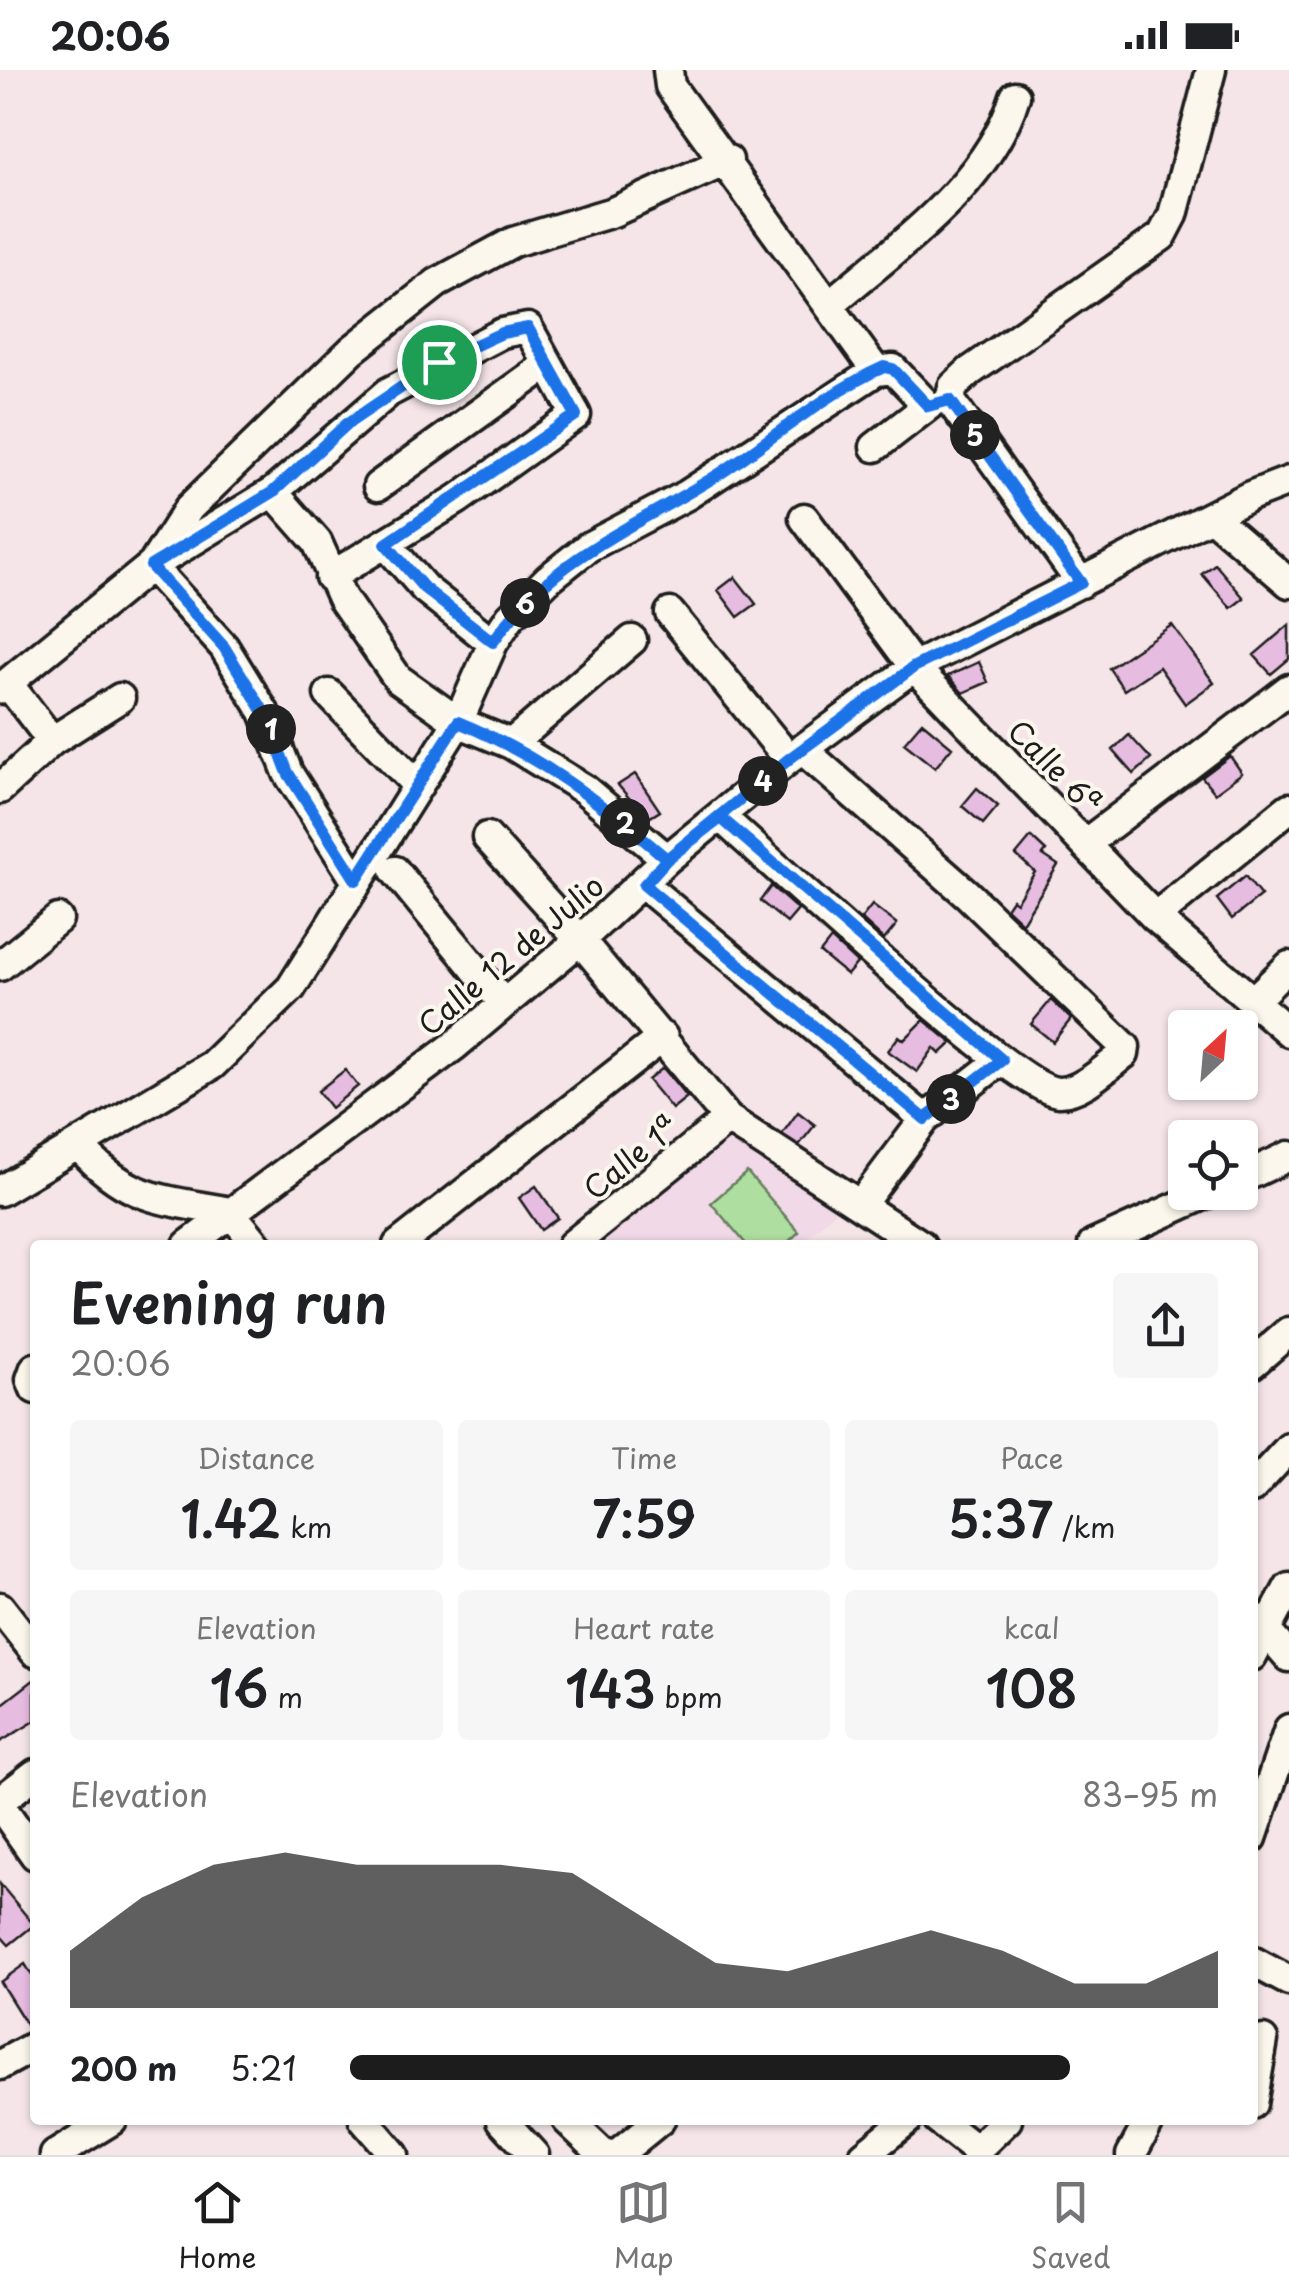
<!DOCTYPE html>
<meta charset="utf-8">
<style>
body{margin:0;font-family:"Playpen Sans",sans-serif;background:#f6f6f6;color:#202124;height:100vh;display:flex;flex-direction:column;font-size:38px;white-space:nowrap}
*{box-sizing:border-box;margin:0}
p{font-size:32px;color:#757577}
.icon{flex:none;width:55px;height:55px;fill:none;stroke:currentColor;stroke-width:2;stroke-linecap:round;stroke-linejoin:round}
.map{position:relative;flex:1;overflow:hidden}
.side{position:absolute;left:30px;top:1170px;width:1228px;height:885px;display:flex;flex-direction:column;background:#fff;border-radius:10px;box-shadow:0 2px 8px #0004}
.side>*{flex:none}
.needle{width:65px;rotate:26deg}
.buttons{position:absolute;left:1168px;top:940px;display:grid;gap:20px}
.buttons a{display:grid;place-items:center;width:90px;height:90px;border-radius:10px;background:#fff;box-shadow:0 2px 8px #0004;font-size:50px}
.pin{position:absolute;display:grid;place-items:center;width:85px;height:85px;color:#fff;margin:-42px;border:5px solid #fff;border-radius:50%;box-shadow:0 2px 10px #0007}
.km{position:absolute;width:50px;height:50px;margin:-25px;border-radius:50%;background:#222;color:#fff;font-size:28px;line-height:50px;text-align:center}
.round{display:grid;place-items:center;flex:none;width:105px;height:105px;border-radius:10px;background:#f6f6f6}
.summary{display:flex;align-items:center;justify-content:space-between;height:170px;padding:0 40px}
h1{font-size:55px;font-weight:600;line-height:75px}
.stats{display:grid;grid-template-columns:repeat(3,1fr);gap:15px;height:170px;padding:10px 40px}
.stats div{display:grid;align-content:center;border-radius:10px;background:#f6f6f6;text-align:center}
.stats b{font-size:50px;font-weight:600}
.stats small{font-size:28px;font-weight:400}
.stats p{font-size:28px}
.chart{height:280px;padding:20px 40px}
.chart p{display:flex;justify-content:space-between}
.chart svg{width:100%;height:180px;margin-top:10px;fill:#1c1c1c;opacity:.7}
ul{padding:0 40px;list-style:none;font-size:32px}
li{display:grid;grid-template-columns:160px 120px 1fr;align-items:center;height:75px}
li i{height:25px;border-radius:12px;background:#1c1c1c}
.status{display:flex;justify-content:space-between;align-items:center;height:70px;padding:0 50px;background:#fff;direction:ltr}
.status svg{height:28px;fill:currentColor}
.dock{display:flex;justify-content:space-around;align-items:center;height:140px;border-top:2px solid #e0e0e0;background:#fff;font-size:28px;color:#757577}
.dock a{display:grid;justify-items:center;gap:5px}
.dock .selected{color:#1c1c1c}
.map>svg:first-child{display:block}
.built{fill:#f1d9e7}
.green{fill:#afdfa0;stroke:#667e5e;stroke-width:2.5}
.building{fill:#e7bce1;stroke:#1c1c1c;stroke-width:2.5}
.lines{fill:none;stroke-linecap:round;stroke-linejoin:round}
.minor-casing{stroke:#1c1c1c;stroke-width:35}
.minor{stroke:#fbf7ec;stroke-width:28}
.route-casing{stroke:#fff;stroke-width:20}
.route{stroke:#1a73e8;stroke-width:12}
.labels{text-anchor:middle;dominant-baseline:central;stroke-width:8;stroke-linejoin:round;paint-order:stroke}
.street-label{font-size:30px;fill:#1c1c1c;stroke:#fbf7ec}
</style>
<div class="status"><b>20:06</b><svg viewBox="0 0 49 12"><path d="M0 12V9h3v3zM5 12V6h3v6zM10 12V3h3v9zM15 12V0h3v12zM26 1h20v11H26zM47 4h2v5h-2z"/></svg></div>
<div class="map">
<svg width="1289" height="2085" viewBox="0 0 1289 2085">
<rect width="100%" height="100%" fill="#f5e5e9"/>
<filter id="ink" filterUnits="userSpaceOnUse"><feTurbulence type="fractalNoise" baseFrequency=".01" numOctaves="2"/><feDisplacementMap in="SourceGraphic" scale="20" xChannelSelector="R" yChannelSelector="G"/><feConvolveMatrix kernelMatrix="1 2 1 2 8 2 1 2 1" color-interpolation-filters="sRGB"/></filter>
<g filter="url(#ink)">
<path class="built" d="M728,1064l112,73 -41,38h-203z"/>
<path class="green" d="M747,1102l52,60 -14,13h-38l-36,-42z"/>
<path class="building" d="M1215,494l29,34 -13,10 -29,-34z
M735,507l21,27 -18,13 -20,-27z
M1172,555l42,58 -29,21 -26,-37 -35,23 -15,-22z
M1289,555v34l-18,15 -17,-19z
M979,592l9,20 -25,11 -15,-17z
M922,652l30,25 -17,21 -31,-25z
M1129,665l22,24 -17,15 -21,-24z
M1230,686l12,17 -27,20 -13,-16z
M635,704l25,37 -13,8 -29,-34z
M977,718l21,18 -15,18 -21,-18z
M1031,767l15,14 -3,4 15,10 -36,58 -16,-15 6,-9 4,3 19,-30 -19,-17z
M1245,806l16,20 -29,23 -15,-20z
M771,816l27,24 -11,13 -27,-22z
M872,835l25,19 -13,16 -23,-21z
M831,869l26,24 -10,12 -27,-22z
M1051,930l20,19 -18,23 -22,-18z
M924,950l28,23 -12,11 -6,-6 -17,24 -29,-21 11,-15 5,4z
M663,998l24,29 -15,12 -24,-29z
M345,1000l13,16 -27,22 -13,-17z
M798,1042l17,13 -16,20 -17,-11z
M536,1116l22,32 -17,12 -22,-32z
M35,1609v42l-35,21v-36z
M0,1814l34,41 -25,20 -9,-10z
M25,1894l10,16v49l-5,1 -30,-48z"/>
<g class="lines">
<defs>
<path id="minor" d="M668,0l2,16 206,285
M829,235c68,-59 159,-119 186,-209
M950,330l3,-13 16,-15 193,-136 11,-21 38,-145
M950,330l131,183
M378,416l170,-122
M273,422l44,50 25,56 56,81 60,43 53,22 73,45 83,70
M1211,446l78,67
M804,448l110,149 241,250 134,115
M386,474l39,45 68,54
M155,491l34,-53 163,-158 85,-67 76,-41 100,-30 115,-52
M151,496l73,81 40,65 24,61 68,107
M670,543l119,146
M9,615l43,56
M0,619l151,-123 122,-74 116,-100 113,-59 26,-5 48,87 -118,84 -128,78
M329,624l88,91
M511,674l121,-104
M0,719l52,-48 68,-43
M721,747c47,42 295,273 337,275 23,1 49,-25 66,-38l1,-7 -158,-153 -165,-145
M487,767l93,103 148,179 193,126
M1085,774l204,-155
M395,801l109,133
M644,815l281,234
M1155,847l134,-109
M0,896l58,-47
M1253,931l36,-35
M80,1077c48,54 82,52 150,65l27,33
M1240,1109l49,-23
M0,1121l212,-126 79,-77 167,-266 35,-79 17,-26 38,-38 40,-32 99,-52 189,-124 17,-2 35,37 -53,41
M861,1134l64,-85 76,-59
M188,1175l266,-199 126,-106 87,-81 122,-100 125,-92 336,-171 39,-15
M398,1175l265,-208
M572,1175l156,-126
M1093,1175l117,-53
M1252,1294l37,-32
M35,1298l-4,11 4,10
M1252,1418l37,-40
M0,1537l35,45
M1254,1547l35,40
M1252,1586l37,-69
M0,1731l35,-27
M0,1735l35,50
M1252,1768l37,-109
M1252,1891l37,20
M0,1995l35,-19
M1252,2034l11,-64
M364,2050l30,35
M502,2050l32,35
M567,2050l37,35
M938,2050l38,30 31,-30
M55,2085l57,-35
M617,2085l43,-35
M864,2085l43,-35
M1131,2085l19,-35"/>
</defs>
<use href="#minor" class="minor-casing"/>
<use href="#minor" class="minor"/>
</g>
</g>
<g class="lines" filter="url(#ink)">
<defs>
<path id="route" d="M439,292l-92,62 -74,68 -122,74 73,81 40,65 24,61 68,107 102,-158c81,33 143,81 209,137l54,-41 281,242 -77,59 -281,-234 23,-26 122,-100 125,-92 167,-84 -131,-183 -22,6 -35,-37 -9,-2c-53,23 -111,71 -160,104 -85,55 -172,84 -231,171l-69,-54 -38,-44 190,-129 -48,-87 -26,5 -63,29"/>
</defs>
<use href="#route" class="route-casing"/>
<use href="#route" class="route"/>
</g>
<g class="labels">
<g class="street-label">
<text transform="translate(1055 696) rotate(46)">Calle 6ª</text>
<text transform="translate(510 884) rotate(-40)">Calle 12 de Julio</text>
<text transform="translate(630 1087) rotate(-39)">Calle 1ª</text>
</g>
</g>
</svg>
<div class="buttons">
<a><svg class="needle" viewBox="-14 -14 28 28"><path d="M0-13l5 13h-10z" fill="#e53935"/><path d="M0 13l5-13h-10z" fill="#757577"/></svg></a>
<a><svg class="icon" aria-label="locate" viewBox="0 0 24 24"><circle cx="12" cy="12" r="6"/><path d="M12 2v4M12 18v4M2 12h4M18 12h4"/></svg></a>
</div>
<div class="pin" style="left:439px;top:292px;background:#1e9e55"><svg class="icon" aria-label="arrive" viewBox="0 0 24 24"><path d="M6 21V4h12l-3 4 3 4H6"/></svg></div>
<b class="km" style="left:271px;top:659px">1</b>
<b class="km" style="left:625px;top:753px">2</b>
<b class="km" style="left:951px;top:1029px">3</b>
<b class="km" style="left:763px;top:711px">4</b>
<b class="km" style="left:975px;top:365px">5</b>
<b class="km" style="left:525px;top:533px">6</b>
<section class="side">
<div class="summary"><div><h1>Evening run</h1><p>20:06</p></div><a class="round"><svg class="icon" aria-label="share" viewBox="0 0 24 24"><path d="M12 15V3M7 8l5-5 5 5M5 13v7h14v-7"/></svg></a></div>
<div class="stats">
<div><p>Distance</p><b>1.42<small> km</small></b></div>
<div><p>Time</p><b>7:59</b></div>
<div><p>Pace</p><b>5:37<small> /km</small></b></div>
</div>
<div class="stats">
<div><p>Elevation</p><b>16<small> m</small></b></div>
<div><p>Heart rate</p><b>143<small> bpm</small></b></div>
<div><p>kcal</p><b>108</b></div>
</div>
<div class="chart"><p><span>Elevation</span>83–95 m</p>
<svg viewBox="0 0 160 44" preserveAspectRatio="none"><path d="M0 44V30L10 17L20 9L30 6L40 9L50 9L60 9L70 11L80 22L90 33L100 35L110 30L120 25L130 30L140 38L150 38L160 30V44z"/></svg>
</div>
<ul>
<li><b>200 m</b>5:21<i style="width:83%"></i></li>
</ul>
</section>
</div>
<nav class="dock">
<a class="selected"><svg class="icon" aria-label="home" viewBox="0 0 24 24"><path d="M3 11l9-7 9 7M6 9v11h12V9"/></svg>Home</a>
<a><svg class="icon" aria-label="map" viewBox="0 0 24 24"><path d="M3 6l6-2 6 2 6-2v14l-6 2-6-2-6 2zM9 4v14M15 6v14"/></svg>Map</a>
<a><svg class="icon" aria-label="saved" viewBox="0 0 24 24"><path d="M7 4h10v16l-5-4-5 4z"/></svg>Saved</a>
</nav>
